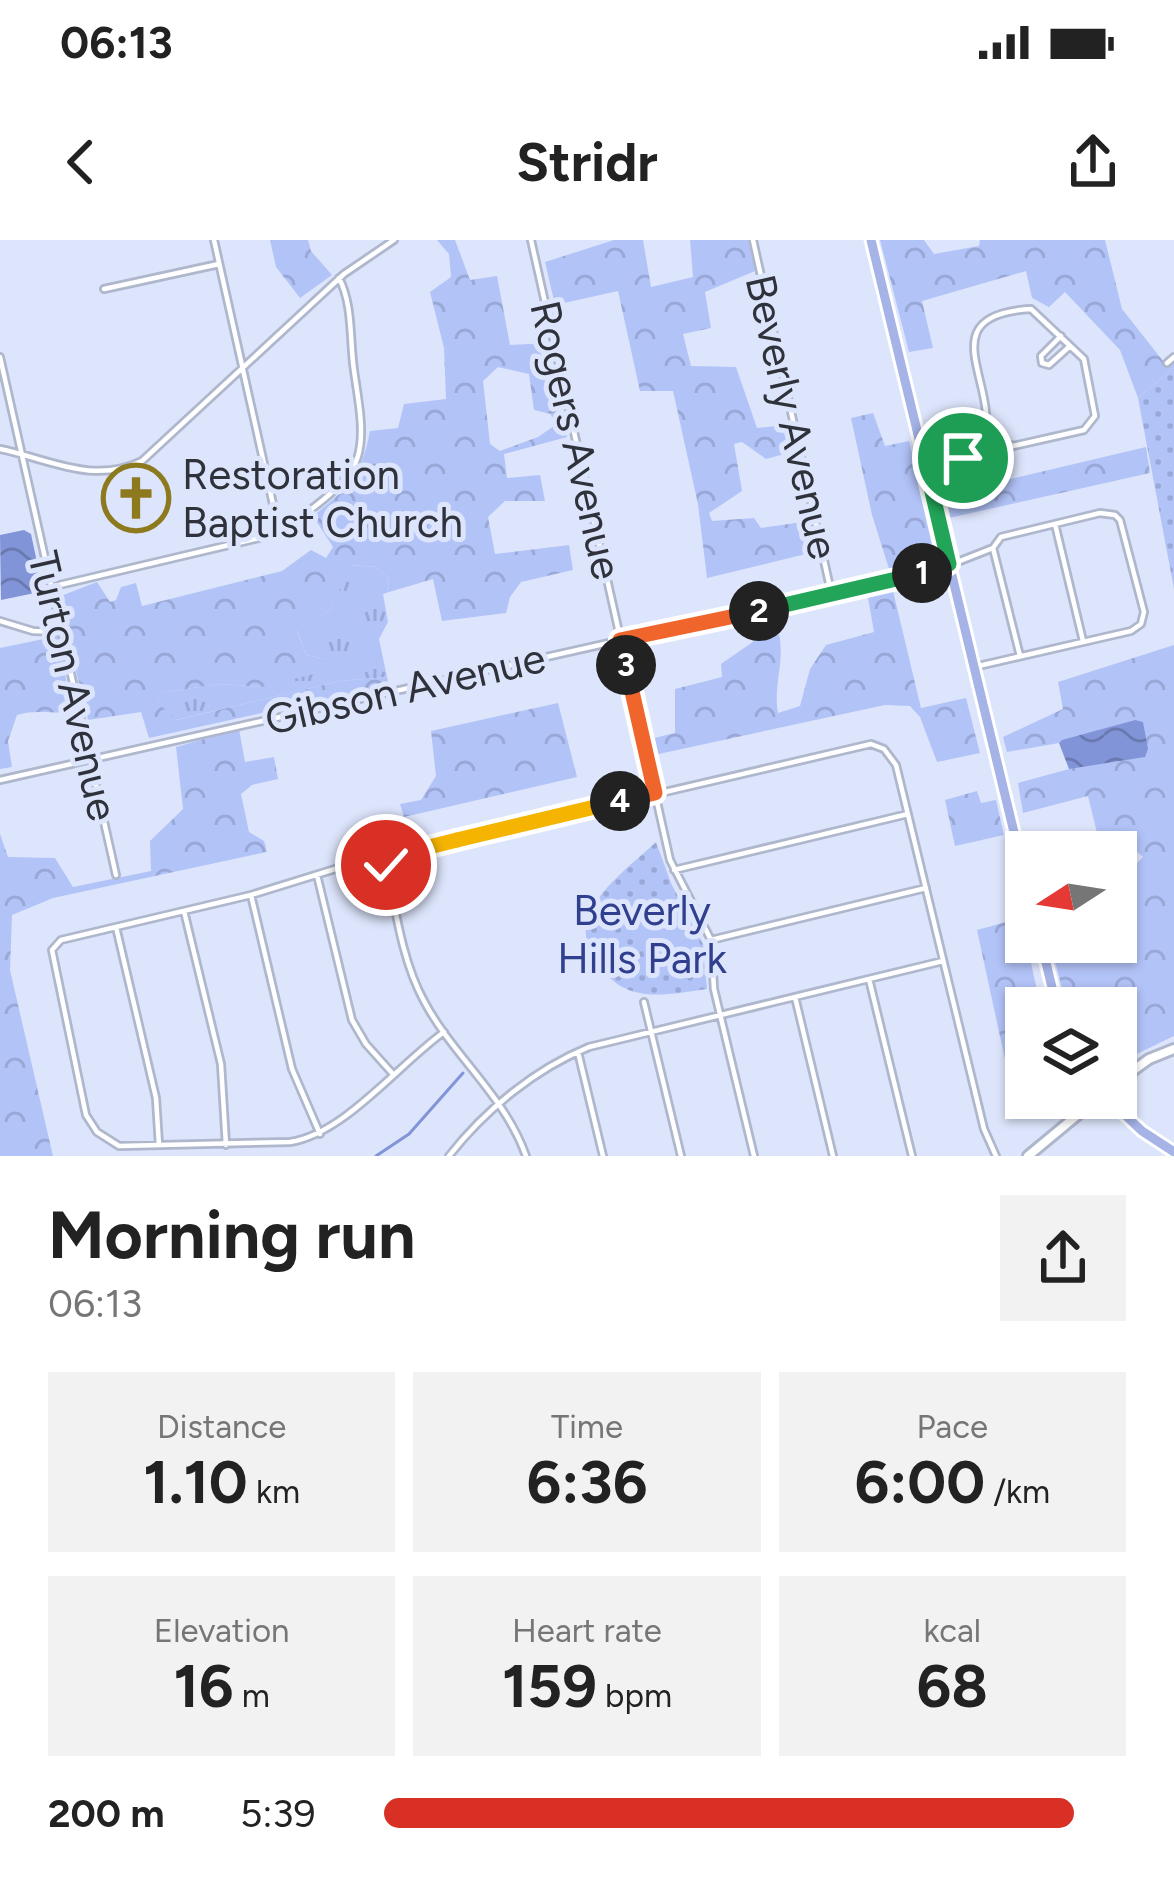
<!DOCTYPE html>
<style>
body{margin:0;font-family:Figtree,sans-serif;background:#f2f2f2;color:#222;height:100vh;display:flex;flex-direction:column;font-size:45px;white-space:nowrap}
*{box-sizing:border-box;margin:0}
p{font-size:39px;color:#767676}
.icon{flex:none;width:66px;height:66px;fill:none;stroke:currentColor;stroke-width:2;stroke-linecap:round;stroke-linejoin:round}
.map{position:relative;height:916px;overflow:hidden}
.panel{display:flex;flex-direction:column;background:#fff;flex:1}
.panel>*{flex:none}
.needle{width:78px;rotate:258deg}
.tools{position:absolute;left:1005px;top:591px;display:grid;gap:24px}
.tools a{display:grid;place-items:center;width:132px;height:132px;border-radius:0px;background:#fff;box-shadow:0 3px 9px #0004;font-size:60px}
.pin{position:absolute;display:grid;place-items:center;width:102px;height:102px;color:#fff;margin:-51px;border:6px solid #fff;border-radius:50%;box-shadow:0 3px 12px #0007}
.km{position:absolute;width:60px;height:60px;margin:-30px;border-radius:50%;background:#222;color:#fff;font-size:33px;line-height:60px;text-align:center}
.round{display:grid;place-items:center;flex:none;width:126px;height:126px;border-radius:0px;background:#f2f2f2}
.head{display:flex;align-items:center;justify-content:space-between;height:204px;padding:0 48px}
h1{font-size:66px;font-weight:700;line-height:90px}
.stats{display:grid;grid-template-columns:repeat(3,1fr);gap:18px;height:204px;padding:12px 48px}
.stats div{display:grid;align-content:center;border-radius:0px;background:#f2f2f2;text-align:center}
.stats b{font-size:60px;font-weight:700}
.stats small{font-size:33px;font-weight:400}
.stats p{font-size:33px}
ul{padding:0 48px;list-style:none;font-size:39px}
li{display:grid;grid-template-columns:192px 144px 1fr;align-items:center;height:90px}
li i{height:30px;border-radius:15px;background:#d93025}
.status{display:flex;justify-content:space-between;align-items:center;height:84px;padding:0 60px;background:#fff;direction:ltr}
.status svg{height:33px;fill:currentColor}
header{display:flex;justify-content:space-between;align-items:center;height:156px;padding:0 48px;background:#fff;font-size:54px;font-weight:700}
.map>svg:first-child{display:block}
.grass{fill:url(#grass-tufts)}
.forest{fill:url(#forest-crowns);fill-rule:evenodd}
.park{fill:url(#park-dots)}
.pitch{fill:#b2c3f8}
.water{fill:url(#water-waves)}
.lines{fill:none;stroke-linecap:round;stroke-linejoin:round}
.stream{stroke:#8194d7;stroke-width:3}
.street-casing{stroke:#afb7cd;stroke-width:10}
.secondary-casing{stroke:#afb7cd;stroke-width:14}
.primary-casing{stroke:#fff;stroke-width:15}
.street{stroke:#fff;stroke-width:4.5}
.secondary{stroke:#fff;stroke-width:8}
.primary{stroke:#a5b3e7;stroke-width:9}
.split-1-casing{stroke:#fff;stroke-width:24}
.split-2-casing{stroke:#fff;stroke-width:24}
.split-3-casing{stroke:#fff;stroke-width:24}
.split-4-casing{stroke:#fff;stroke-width:24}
.split-5-casing{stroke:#fff;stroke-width:24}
.split-6-casing{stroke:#fff;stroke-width:24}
.split-1{stroke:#22a559;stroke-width:15}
.split-2{stroke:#22a559;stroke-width:15}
.split-3{stroke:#f0652b;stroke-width:15}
.split-4{stroke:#f0652b;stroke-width:15}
.split-5{stroke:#f5b400;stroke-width:15}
.split-6{stroke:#f5b400;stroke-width:15}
.labels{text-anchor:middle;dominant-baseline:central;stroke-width:10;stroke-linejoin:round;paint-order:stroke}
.street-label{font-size:42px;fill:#2f323b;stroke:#dde5fc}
.poi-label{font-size:42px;fill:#2f323b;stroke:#dde5fc;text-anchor:start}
.park-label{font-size:42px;fill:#303f8e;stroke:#dde5fc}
</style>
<div class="status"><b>06:13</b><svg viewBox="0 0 49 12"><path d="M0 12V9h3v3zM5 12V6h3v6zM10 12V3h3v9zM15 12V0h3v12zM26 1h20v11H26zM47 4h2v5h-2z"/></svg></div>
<header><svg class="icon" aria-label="back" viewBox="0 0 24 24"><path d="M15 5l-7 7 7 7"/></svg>Stridr<svg class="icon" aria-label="share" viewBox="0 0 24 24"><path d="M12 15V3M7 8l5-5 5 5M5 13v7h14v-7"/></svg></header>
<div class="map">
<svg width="1174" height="916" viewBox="0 0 1174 916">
<defs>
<pattern id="grass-tufts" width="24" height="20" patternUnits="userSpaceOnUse" patternTransform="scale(3)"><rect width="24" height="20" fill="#b2c3f8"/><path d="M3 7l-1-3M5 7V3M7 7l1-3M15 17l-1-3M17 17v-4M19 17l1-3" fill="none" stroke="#99a8d6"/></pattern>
<pattern id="forest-crowns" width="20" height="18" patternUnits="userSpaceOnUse" patternTransform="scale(3)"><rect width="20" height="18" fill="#b2c3f8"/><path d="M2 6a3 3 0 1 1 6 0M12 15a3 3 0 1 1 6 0" fill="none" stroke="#99a8d6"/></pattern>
<pattern id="park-dots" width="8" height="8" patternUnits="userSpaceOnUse" patternTransform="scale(3)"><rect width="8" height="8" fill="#b2c3f8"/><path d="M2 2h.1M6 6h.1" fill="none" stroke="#99a8d6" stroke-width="1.8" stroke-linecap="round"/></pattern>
<pattern id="water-waves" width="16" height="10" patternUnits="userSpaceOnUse" patternTransform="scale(3)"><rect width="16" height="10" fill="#8194d7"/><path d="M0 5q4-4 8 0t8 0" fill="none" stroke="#6a79b0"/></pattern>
</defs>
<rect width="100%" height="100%" fill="#dde5fc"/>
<path class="grass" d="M350,325l26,2 12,10 1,15 -6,2 5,28 -9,17 8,38 -47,4 -164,39 -18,-16 1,-11 61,-9 42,3 63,-28 -19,-4 -9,-25 33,-20z"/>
<path class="forest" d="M270,0h38l3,11 21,24 -32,23 -24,-31z
M437,0h18l15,40 27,-4 13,69 37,-2 20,94 -63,17 3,24 33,-3 5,26h-40l-17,16 7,37 74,-9 4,25 -52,12 -11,15 -4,16 -64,8 -9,-42 -44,13 -1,-15 -12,-10 -25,-2 -21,45 -33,21 9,24 19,4 8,10 -71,18 -42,-3 -60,9 -2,10 19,17 163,-39 47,-4 2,8 -240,53 -8,-26 -53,8 -30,-123 39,-15 13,20 6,-2 5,-13 15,-4 6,23 140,-35 29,-21 15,8 7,-11 -20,-31c36,-29 48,-39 57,-85l28,-3 6,-24 42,-5 -2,-51 -14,-56 21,-15 -2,-23zM498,127l31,7 5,36 17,4 3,12 -16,11 -38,14 -10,-7 -7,-63z
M614,0h29l8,47 42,-10 -3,-37h58l7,31 -50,21 6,36 -28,6 8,32 45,1 21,61 29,-3 6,27 -26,7 -24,-17 -8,2 8,47 -33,22 3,8 42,-3 7,10 49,-7 4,31 -107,26 -9,-74 -25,-113h-33l-22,-100 -63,14 -10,-43z
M880,0h44l10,14 45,-8 1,-6h125l17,69 45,57 7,-5v7l-36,30 -18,-48 -55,-58 -16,15 -17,-9 -6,-27 -104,30 11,47 -24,4z
M873,173l12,33 24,-5 28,112v6l-7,6 -40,7 -18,-57 -21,-97z
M1146,207l4,26 -201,45 -6,-23z
M886,346l7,5 28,117 45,-10 14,55 -43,9 -17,-45 -10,-11 -25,-1 -231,50 -4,-16 25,-6v-44l47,-12 -1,-13 36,-25 22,-5c6,28 -6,51 -1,79l22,-7 10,-37 16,-24 48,-13 -7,-40z
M58,396l14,76c-20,2 -36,-3 -55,3l-9,26 4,26 -12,2v-121z
M1174,405v391l-58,28v-56h-49l-17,-66h66v-57l27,-28 -22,-20h-23l-10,-41 -65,17 -5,-30 51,-14 66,-49 -76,23 -52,9 -4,-15 60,-28 -5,-27z
M558,463l19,74 -173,40 -4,-13 21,-4 15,-24 -5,-45z
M239,489l6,33 29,-5 4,22 -26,6 -11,9 8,38 15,9 3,11 -214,46 -41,17 -2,55 43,186h-53v-322l8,23 47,1 18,29 78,-16 -1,-30 33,-32 -7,-62z
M977,551l4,12 15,-3 8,35 -49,11 -10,-46z
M1021,678l20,90h-15v62l-17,8 -32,-148z"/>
<path class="park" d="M1174,128v221l-36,-191z
M656,602l15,41 32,61 4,45c-43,6 -83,16 -109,-26 -9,-14 -16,-27 -10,-44 10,-31 45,-55 68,-77z"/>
<path class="pitch" d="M675,661c9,15 21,34 12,51l-41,11 -8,-33 4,-11z"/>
<path class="water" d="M24,290l7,4 10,47 -6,12 -34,7 -1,-65z
M1135,480l8,2 5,27 -3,8 -76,12 -10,-26 3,-3z"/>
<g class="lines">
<path class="stream" d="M376,916l33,-22 54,-61"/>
<defs>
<path id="street" d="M214,0l65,291
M531,0l139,620 41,80 3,49 40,167
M753,0l78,352
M104,49l115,-25
M1061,96l-20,20 1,7 7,2 21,-19
M0,117l116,518
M1167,123l7,-6
M0,209c49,10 93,36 142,12l202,-187 50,-34
M925,226l38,-9 18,-13c26,-52 -58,-129 50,-135l53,50 11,57 -11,14 -71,16 -28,-9
M1055,284l28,117
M993,308l27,108
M51,347l216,-51c28,-13 82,-49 91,-80 8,-28 -2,-65 -5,-94 -3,-28 -1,-59 -14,-84
M0,381l33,10 28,1
M0,540l942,-212 51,-20 8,-11 99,-24 15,2 5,5 24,92 -3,12 -10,7 -157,36
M385,618c10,47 16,101 39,143 29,55 81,95 102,155
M674,630l234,-56
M317,635l35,145 14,24 26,29
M251,655l41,174 28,65
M184,671l37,153 5,81
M116,687l40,171 3,47
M711,700l215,-52
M869,739l43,177
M795,757l38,159
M644,762l37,154
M444,792c-46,33 -100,102 -154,110l-171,4 -22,-14 -11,-17 -34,-165 9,-10 190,-45 84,-26 536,-125 13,5 12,16 88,364 12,27
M578,812l25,104
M449,916c36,-46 86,-87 140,-109l354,-86"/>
<path id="secondary" d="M1116,843l33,-24 25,-10
M1028,916l70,-58"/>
<path id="primary" d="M871,0l155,642
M1041,702l16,66
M1107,858l35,33 32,21"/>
</defs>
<use href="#street" class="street-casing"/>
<use href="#secondary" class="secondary-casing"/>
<use href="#primary" class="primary-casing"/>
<use href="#street" class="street"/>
<use href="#secondary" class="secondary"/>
<use href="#primary" class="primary"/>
</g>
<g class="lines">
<defs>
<path id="split-1" d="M922,333l27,-9 -23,-98 37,-8"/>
<path id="split-2" d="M759,371l163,-38"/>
<path id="split-3" d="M626,425l-6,-25 139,-29"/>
<path id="split-4" d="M620,561l35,-8 -29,-128"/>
<path id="split-5" d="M457,600l163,-39"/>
<path id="split-6" d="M386,625l-1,-7 72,-18"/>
</defs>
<use href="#split-1" class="split-1-casing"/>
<use href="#split-2" class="split-2-casing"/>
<use href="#split-3" class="split-3-casing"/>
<use href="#split-4" class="split-4-casing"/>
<use href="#split-5" class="split-5-casing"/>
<use href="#split-6" class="split-6-casing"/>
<use href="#split-1" class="split-1"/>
<use href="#split-2" class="split-2"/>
<use href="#split-3" class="split-3"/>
<use href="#split-4" class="split-4"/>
<use href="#split-5" class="split-5"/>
<use href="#split-6" class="split-6"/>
</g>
<defs>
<symbol id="church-ring" viewBox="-11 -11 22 22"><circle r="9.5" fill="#dde5fc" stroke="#8d7a1f" stroke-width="1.5"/><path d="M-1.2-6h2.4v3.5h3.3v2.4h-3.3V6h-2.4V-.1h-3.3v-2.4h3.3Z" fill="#8d7a1f"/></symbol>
</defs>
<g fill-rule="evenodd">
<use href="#church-ring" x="98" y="220" width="76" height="76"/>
</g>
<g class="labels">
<g class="street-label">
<text transform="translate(792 177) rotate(77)">Beverly Avenue</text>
<text transform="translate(576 200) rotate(77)">Rogers Avenue</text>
<text transform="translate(73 446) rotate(77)">Turton Avenue</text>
<text transform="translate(405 449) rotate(-13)">Gibson Avenue</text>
</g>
<g class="poi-label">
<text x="182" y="234">Restoration<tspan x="182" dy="48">Baptist Church</tspan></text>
</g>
<g class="park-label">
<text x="642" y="670">Beverly<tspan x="642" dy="48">Hills Park</tspan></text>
</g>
</g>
</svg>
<div class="tools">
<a><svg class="needle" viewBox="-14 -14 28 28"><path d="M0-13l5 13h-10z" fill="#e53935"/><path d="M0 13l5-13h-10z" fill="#767676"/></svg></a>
<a><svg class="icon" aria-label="layers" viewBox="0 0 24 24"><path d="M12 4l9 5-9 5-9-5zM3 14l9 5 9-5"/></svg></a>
</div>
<div class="pin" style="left:963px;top:218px;background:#1e9e55"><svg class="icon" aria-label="arrive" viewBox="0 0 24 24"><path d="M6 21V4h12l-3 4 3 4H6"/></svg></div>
<div class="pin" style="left:386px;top:625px;background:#d93025"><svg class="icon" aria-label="check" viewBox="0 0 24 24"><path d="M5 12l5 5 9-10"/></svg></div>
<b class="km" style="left:922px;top:333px">1</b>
<b class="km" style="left:759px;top:371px">2</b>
<b class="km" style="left:626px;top:425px">3</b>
<b class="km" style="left:620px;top:561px">4</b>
</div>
<section class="panel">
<div class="head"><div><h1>Morning run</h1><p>06:13</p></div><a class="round"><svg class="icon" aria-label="share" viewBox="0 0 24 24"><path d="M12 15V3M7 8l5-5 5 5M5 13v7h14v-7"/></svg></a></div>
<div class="stats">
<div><p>Distance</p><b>1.10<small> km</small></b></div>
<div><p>Time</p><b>6:36</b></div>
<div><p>Pace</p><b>6:00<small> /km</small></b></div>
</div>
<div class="stats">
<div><p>Elevation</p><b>16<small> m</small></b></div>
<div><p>Heart rate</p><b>159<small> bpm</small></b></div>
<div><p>kcal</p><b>68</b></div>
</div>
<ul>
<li><b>200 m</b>5:39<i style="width:93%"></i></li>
</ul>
</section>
